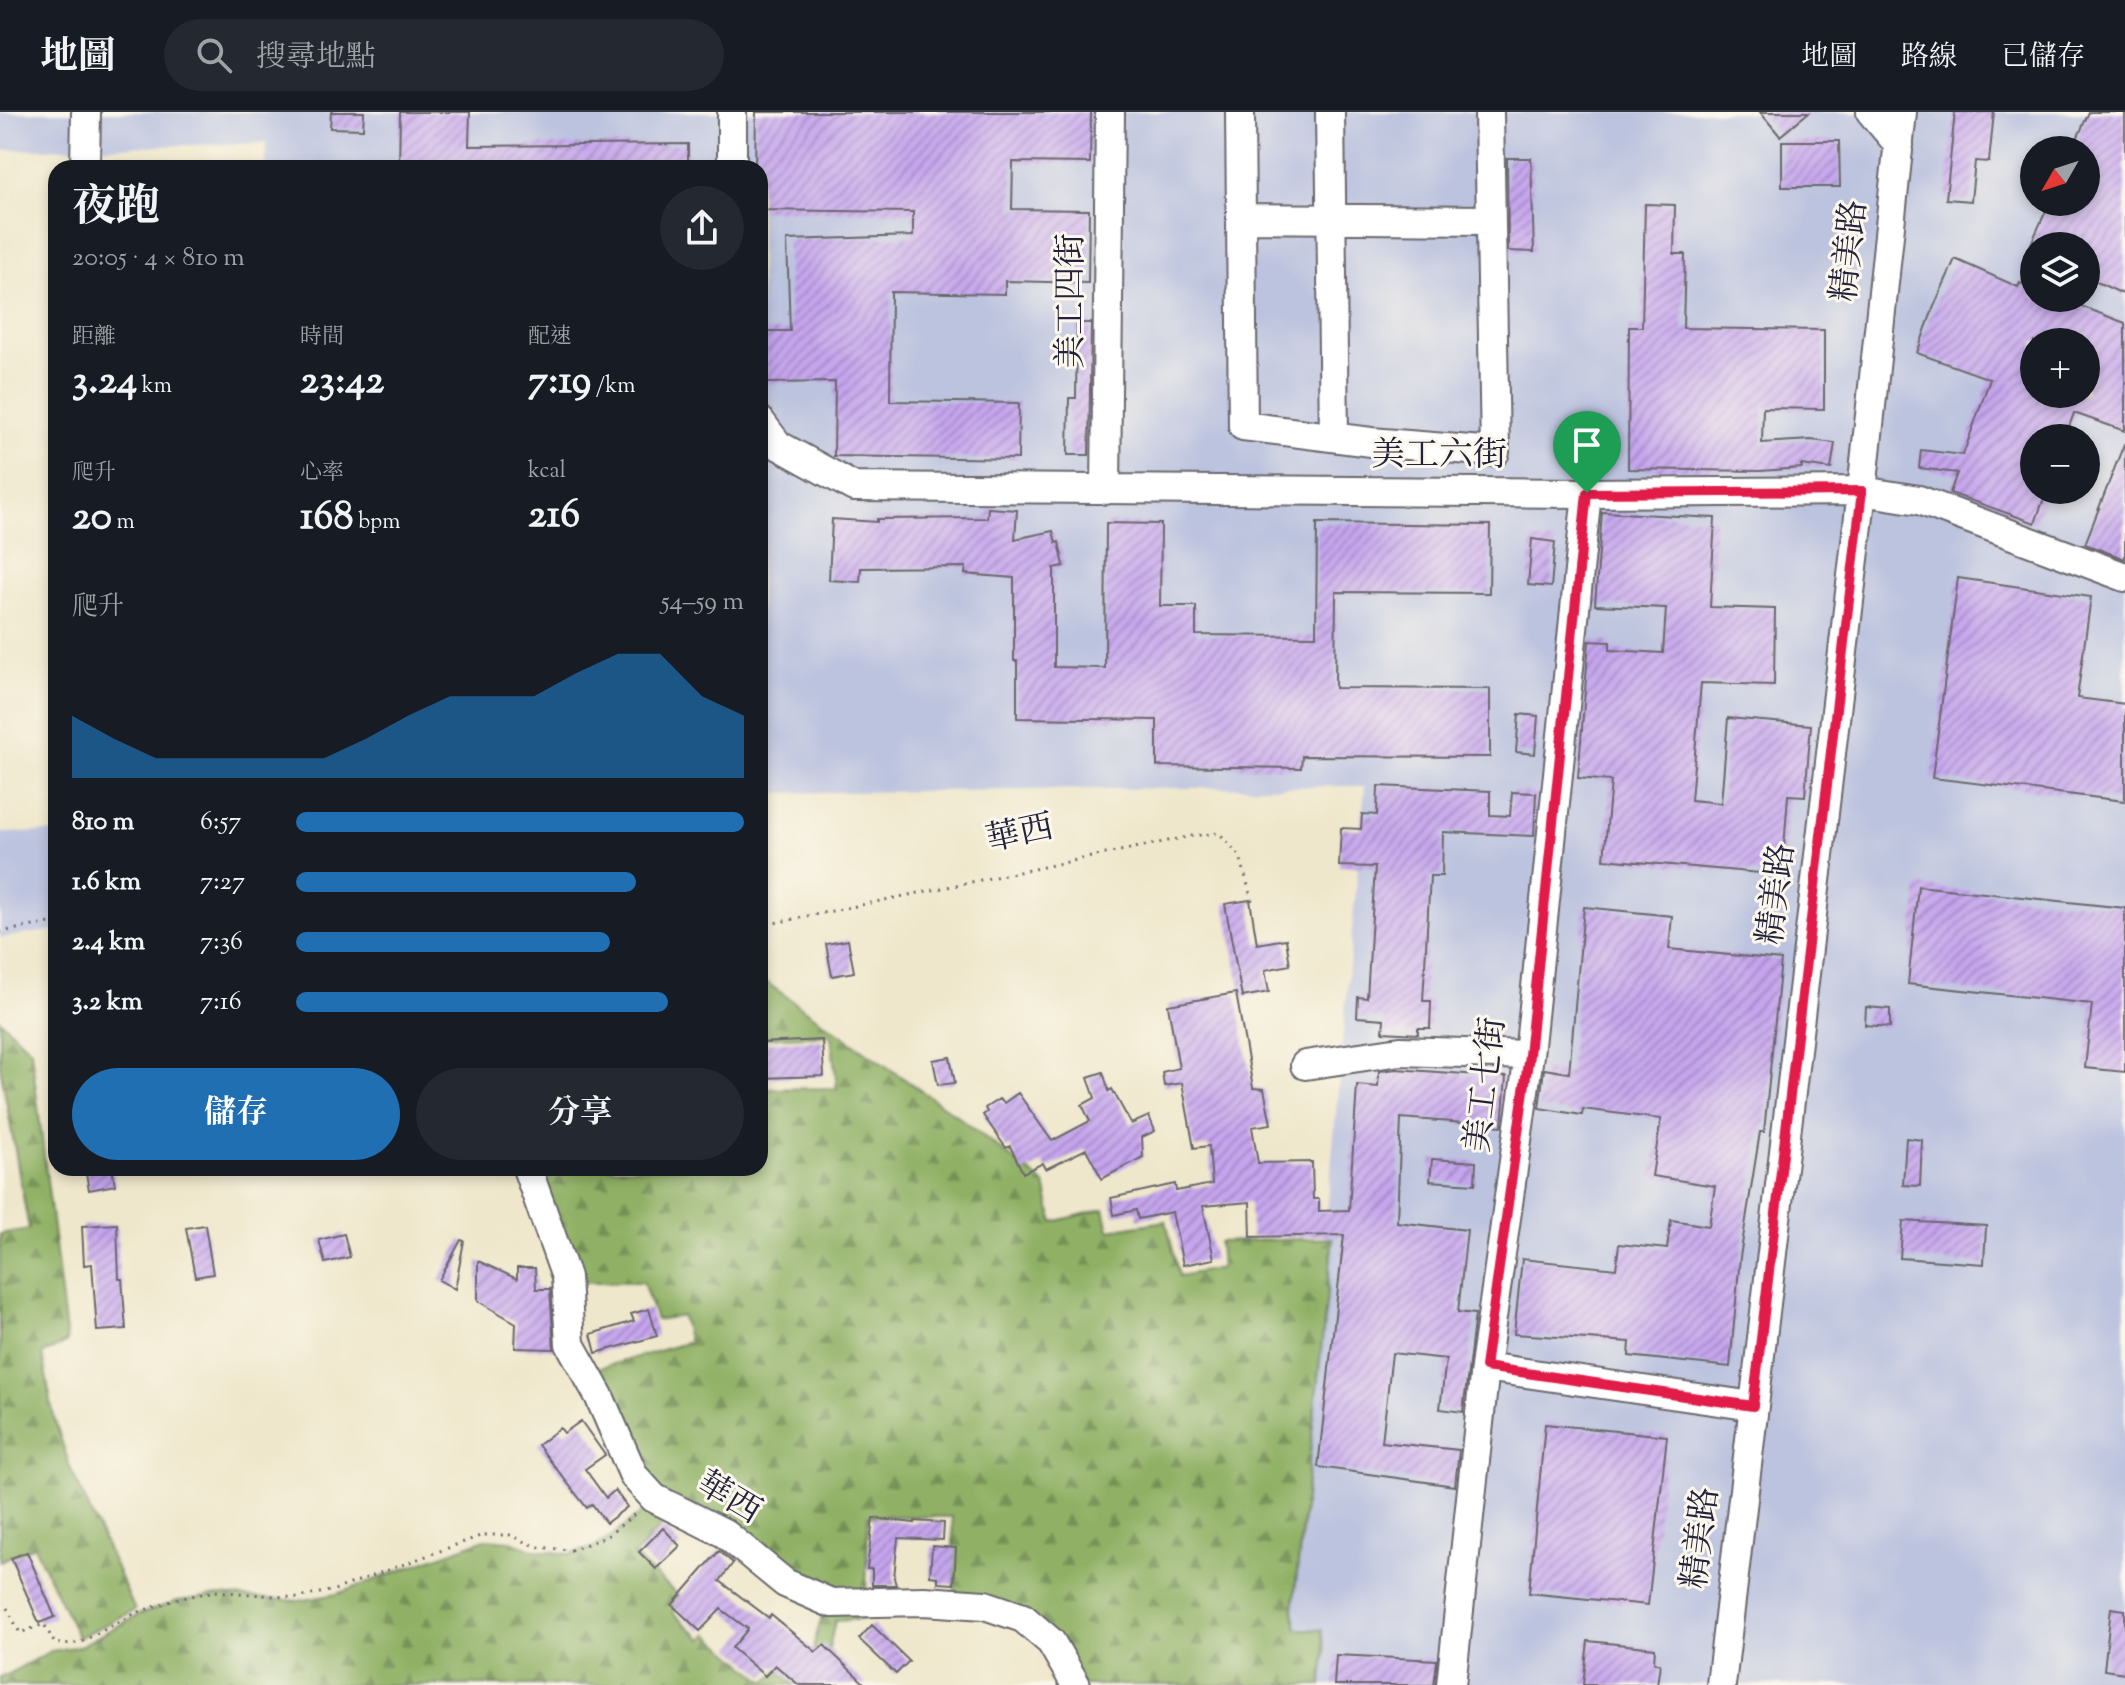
<!DOCTYPE html>
<html lang="zh-TW">
<meta charset="utf-8">
<style>
body{margin:0;font-family:"Sorts Mill Goudy","Noto Serif TC",serif;background:#242831;color:#f1f3f6;height:100vh;display:flex;flex-direction:column;font-size:30px;white-space:nowrap}
*{box-sizing:border-box;margin:0}
p{font-size:26px;color:#9ea1a6}
.icon{flex:none;width:44px;height:44px;fill:none;stroke:currentColor;stroke-width:2;stroke-linecap:round;stroke-linejoin:round}
.map{position:relative;flex:1;overflow:hidden}
.panel{position:absolute;left:48px;top:48px;width:720px;height:1016px;display:flex;flex-direction:column;background:#171b24;border-radius:24px;box-shadow:0 4px 12px #0003}
.panel>*{flex:none}
.needle{width:52px;rotate:231deg}
.tools{position:absolute;left:2020px;top:24px;display:grid;gap:16px}
.tools a{display:grid;place-items:center;width:80px;height:80px;border-radius:50%;background:#171b24;box-shadow:0 4px 12px #0003;font-size:40px}
.pin{position:absolute;display:grid;place-items:center;width:68px;height:68px;color:#fff;margin:-82px -34px;border-radius:50% 50% 50% 0;rotate:-45deg;box-shadow:0 0 8px #0007}
.pin .icon{rotate:45deg}
.round{display:grid;place-items:center;flex:none;width:84px;height:84px;border-radius:42px;background:#242831}
.summary{display:flex;align-items:center;justify-content:space-between;height:136px;padding:0 24px}
h1{font-size:44px;font-weight:700;line-height:60px}
.metrics{display:grid;grid-template-columns:repeat(3,1fr);gap:12px;height:136px;padding:8px 24px}
.metrics div{display:grid;align-content:center}
.metrics b{font-size:40px;font-weight:700}
.metrics small{font-size:22px;font-weight:400}
.metrics p{font-size:22px}
.chart{height:224px;padding:16px 24px}
.chart p{display:flex;justify-content:space-between}
.chart svg{width:100%;height:144px;margin-top:8px;fill:#1f6fb2;opacity:.7}
.action{display:flex;gap:16px;margin-top:auto;padding:16px 24px}
.action a{flex:1;height:92px;border-radius:48px;background:#1f6fb2;color:#fff;font-size:32px;font-weight:700;line-height:92px;text-align:center}
.action a+a{background:#242831;color:#f1f3f6}
ul{padding:0 24px;list-style:none;font-size:26px}
li{display:grid;grid-template-columns:128px 96px 1fr;align-items:center;height:60px}
li i{height:20px;border-radius:10px;background:#1f6fb2}
header{display:flex;align-items:center;gap:48px;box-sizing:border-box;height:112px;padding:0 40px;background:#171b24;border-bottom:2px solid #363941}
header strong{font-size:38px}
nav{display:flex;gap:44px;margin-inline-start:auto;font-size:28px}
.search{width:560px;height:72px;background:#242831;display:flex;align-items:center;gap:20px;box-sizing:border-box;padding:0 28px;border-radius:44px;color:#9ea1a6;font-size:30px}
.map>svg:first-child{display:block}
.industrial{fill:#bcc3de;fill-rule:evenodd}
.forest{fill:url(#forest-firs);stroke:#596a50;stroke-width:2}
.building{fill:url(#building-hatch);fill-rule:evenodd}
.lines{fill:none;stroke-linecap:round;stroke-linejoin:round}
.minor-casing{stroke:#6a676d;stroke-width:32}
.path{stroke:#6a676d;stroke-width:3;stroke-dasharray:2 6;stroke-linecap:butt}
.minor{stroke:#fff;stroke-width:28}
.route-casing{stroke:#fff;stroke-width:16}
.route{stroke:#e11d48;stroke-width:10}
.labels{text-anchor:middle;dominant-baseline:central;stroke-width:6;stroke-linejoin:round;paint-order:stroke}
.street-label{font-size:34px;fill:#22223b;stroke:#fbf7ec}
</style>
<header>
<strong>地圖</strong>
<div class="search"><svg class="icon" aria-label="search" viewBox="0 0 24 24"><circle cx="10" cy="10" r="6"/><path d="M15 15l6 6"/></svg>搜尋地點</div>
<nav><a>地圖</a><a>路線</a><a>已儲存</a></nav>
</header>
<div class="map">
<svg width="2125" height="1573" viewBox="0 0 2125 1573">
<defs>
<pattern id="forest-firs" width="22" height="20" patternUnits="userSpaceOnUse" patternTransform="scale(2)"><rect width="22" height="20" fill="#90b165"/><path d="M5 1l3.5 6h-7zM16 11l3.5 6h-7z" fill="#759054"/></pattern>
<pattern id="building-hatch" width="6" height="6" patternUnits="userSpaceOnUse" patternTransform="scale(2)"><rect width="6" height="6" fill="#c5a5ed"/><path d="M-1 1l2-2M0 6l6-6M5 7l2-2" fill="none" stroke="#a086c1"/></pattern>
</defs>
<rect width="100%" height="100%" fill="#fbf7ec"/>
<filter id="ink" filterUnits="userSpaceOnUse"><feTurbulence type="fractalNoise" baseFrequency=".0125" numOctaves="2"/><feDisplacementMap in="SourceGraphic" scale="16" xChannelSelector="R" yChannelSelector="G"/><feConvolveMatrix kernelMatrix="1 2 1 2 8 2 1 2 1" color-interpolation-filters="sRGB"/></filter>
<filter id="wash" filterUnits="userSpaceOnUse"><feTurbulence type="fractalNoise" baseFrequency=".006" numOctaves="4" result="noise"/><feDisplacementMap in="SourceGraphic" scale="32" xChannelSelector="R" yChannelSelector="G"/><feGaussianBlur stdDeviation="1.8" result="paint"/><feColorMatrix in="noise" values="0 0 0 0 0 0 0 0 0 0 0 0 0 0 0 0 0 1.4 0 .05"/><feComposite in="paint" operator="in"/></filter>
<g filter="url(#wash)">
<rect width="100%" height="100%" fill="#efe7cb"/>
<path class="industrial" d="M0,0h2125v1573h-840l80,-899 -605,7v-625h-494v-25l-266,7zM2034,38h52v52h-52zM2034,134h52v52h-52zM2034,230h52v52h-52zM2034,326h52v52h-52z
M56,720v98l-56,8v-105z"/>
<path class="forest" d="M760,866l196,137 89,69 8,38 51,-13 5,21 57,-9 13,55 42,-8 -2,-26 114,-4 -40,372 4,19 25,1 3,21 -3,34h-240l-20,-42 -107,-47 -3,-79 -84,-1 -2,81 -38,-2 -172,-105 -64,-120 97,-28 -7,-26 -26,4 -13,-38h-71l-39,-114h227v-79l77,-1 -6,-53 -71,3z
M0,908l31,30 36,292 -25,12 12,64 17,52 64,140 -57,28 -44,-92 -34,15v-327l29,-5 -29,-163z
M653,1392l19,10 -38,42 48,43 -9,14 29,26 6,-5 58,48 12,-12 17,15h-795v-7l51,-27 29,-5 58,-31 39,-14 42,-6 80,6 38,-7 148,-55 26,2 24,9 34,4 23,-6 19,-11z
M880,1497l-16,10 -29,2 -6,28 13,21 -37,15 10,-13 -1,-29 10,-32z"/>
<g id="blocks">
<path class="building" d="M331,0h33l-1,17 -33,-1z
M400,0h70l-1,34 219,-2v24h-289z
M756,0h335l-1,51 -77,-1 -1,47 77,1 -1,73 -83,-2v13l-114,-2 -1,109 129,2 -1,56 -184,-3 1,-74 -68,1 -1,-52h24l-3,-91 126,-4v-24l-153,-2v-42h-5z
M1760,0h49l-29,24z
M1955,0h39l-5,50 -14,-1 -4,40 -25,-2z
M2089,0h36v183l-39,-18v-31h-56l20,-44h36v-52h-14z
M1782,29h57l1,46h-58z
M1507,46h24l3,94 -26,-1z
M1645,92l30,1 -1,49h11l-2,74 141,2v79l-61,-1 -1,35 49,-3 24,3 -4,26 -30,-4 1,3 -42,3 -132,-2 1,-142h13z
M1955,147l63,28 2,-4 14,5v10h26l65,25v108l-51,-18 -9,25h-31v52h13l-12,33 -85,-30 7,-20 -38,-5 2,-18 42,5 27,-76 -73,-26 17,-47zM2034,230h52v52h-52z
M1077,211h14l-2,132h-21l1,-57h7z
M2124,332h1v115l-40,-15z
M988,396l29,2 -2,29 38,-8 3,12 3,-1 5,24 -10,2v99l51,1 1,-145 55,1 -1,82h36v29l120,1 1,-113 173,2 -1,68 -153,-1 -1,96 155,1v68l-188,-1 -1,12 -144,-2v-46l-140,-2v-57h-3v-83l-49,-4 1,-7 -105,1 -1,14 -31,-2 3,-61 45,3v-3l110,-1z
M1602,400l113,6 -5,89 65,2 -1,76 -73,-2 -10,117 30,3 7,-85 83,7 -6,71 -17,-1 -6,80 -178,-16 7,-78 -33,-3 11,-137 21,1v8l53,3 3,-45 -71,-3z
M1532,427l23,3 -4,45 -23,-2z
M1958,466l133,19 -14,101 48,6v97l-193,-23z
M1519,602l19,2 -3,38 -19,-2z
M1378,674l112,5v24l20,1 2,-24 24,1 -2,43 -91,-4 -1,44h-12l-7,125h8l-1,27h-12v6l-35,-2 1,-13 -27,-2 1,-20 9,1 8,-131 -36,-1 2,-38 20,1 1,-15 15,1z
M1918,774l207,22v164l-40,-4 7,-64 -184,-20z
M1250,788l7,44 29,-5 4,26 -25,5 4,22 -27,5 -17,-93z
M1584,795l88,9 -3,33 112,11 -17,172h-4l-20,125 -10,110 -101,-11 1,-14 -116,-8 8,-75 94,10 3,-25 48,5 4,-29 38,6 6,-40 -63,-10 9,-57 -78,-10 -1,6 -43,-7 5,-39 25,4z
M848,828l6,32 -22,4 -6,-32z
M1236,881l17,95 11,1 7,35 -19,3 6,36 54,-1 1,37h6v12l30,-1 8,-125 21,2 1,-16 17,-2 110,8 -4,49 -101,-8 -4,104 70,8 -9,82 17,2 -12,98 -23,-3 6,-50 -54,-6 -10,89 77,8 -4,36 -137,-19 26,-232 -93,2 -1,-35 -47,4 11,53 -31,6 -11,-53 -34,7 -2,-9 -22,5 -3,-17 64,-14 1,7 36,-7 -3,-38 -15,2 -12,-65 -18,3 -2,-14 17,-4 -11,-63z
M1866,895l24,2v18l-25,-2z
M822,928l2,36 -64,2v-35z
M950,945l5,26 -17,2 -5,-25z
M1103,960l6,19 3,-2 19,35 18,-8 6,15 -13,6 1,20 -41,22 -16,-30 -40,20 -3,-6 -20,10 -13,-27 -4,2 -23,-33 4,-3 -2,-4 14,-9 5,4 14,-10 34,48 38,-20 -8,-16 13,-7 -7,-21z
M1906,1026l16,2 -2,46 -17,-1z
M1432,1047l44,3 -1,22 -45,-3z
M85,1056h27l3,17 -26,5z
M1903,1109l83,5 -2,38 -84,-6z
M117,1112l2,55h3l4,50 -29,2 -5,-67 -8,1 -2,-39z
M205,1113l8,49 -18,3 -9,-49z
M344,1122l6,23 -25,6 -6,-23z
M461,1128l3,1 -9,48 -16,-9z
M478,1149l39,18v-11h18l1,21h14l4,60 -39,-1 1,-25 -38,-22z
M649,1197l8,27 -61,17 -5,-19 43,-13 -3,-7z
M581,1309l24,34 -20,14 21,29 9,-8 12,17 -21,16 -14,-19 -5,4 -49,-63 22,-17 4,5z
M1545,1312l122,12 -19,169 -119,-12z
M873,1406l42,5v-2l29,2 -1,17 -45,-2 -4,40 2,7h-24v-16h-5z
M663,1416l17,18 -24,23 -17,-17z
M932,1434l24,2 -2,36 -16,-1v-6l-8,-1z
M719,1439l14,12 -13,18 49,37 2,-3 45,37 8,-7 42,40h-67l-24,-20 -10,11 -33,-28 16,-19 -27,-20 -21,22 -28,-26z
M27,1440l28,65 -16,6 -28,-65z
M2111,1496l14,2v63l-21,-3z
M872,1513l37,36 -13,13 -37,-35z
M1588,1529l67,7 -1,14 6,2 -3,21h-74z
M1336,1543l101,5 -3,25h-100z"/>
</g>
</g>
<g filter="url(#ink)">
<use href="#blocks" fill-opacity="0" stroke="#6a676d" stroke-width="2"/>
<g class="lines">
<defs>
<path id="minor" d="M1240,0l1,106 249,2
M1330,0l4,325
M1871,0l28,33
M85,56l1,-56
M732,56v-56
M1241,106l2,208 128,16 124,10 -6,-340
M760,309l18,24 76,42 733,6 275,-2 57,9 206,77
M1106,378l4,-378
M1305,953l95,-14 129,4
M527,1056l39,109 4,67 29,52 35,80 20,22 70,35 61,50 46,20 93,-2 61,4 38,13 28,24 25,43
M1485,1255l268,39
M1451,1573l34,-318 44,-312 58,-562
M1721,1573l141,-1194 40,-379"/>
</defs>
<use href="#minor" class="minor-casing"/>
<path class="path" d="M760,814l432,-90 27,-3 21,23 12,45
M0,820l56,-10
M7,1496l13,25 24,-9 11,20 24,-1 57,-30 41,-14 38,-8 82,7 37,-8 149,-55h27l28,12 33,3 35,-13 30,-24"/>
<use href="#minor" class="minor"/>
</g>
</g>
<g class="lines" filter="url(#ink)">
<defs>
<path id="route" d="M1862,379l-109,915 -268,-39 44,-312 58,-562z"/>
</defs>
<use href="#route" class="route-casing"/>
<use href="#route" class="route"/>
</g>
<g class="labels">
<g class="street-label">
<text transform="translate(1851 139) rotate(-84)">精美路</text>
<text transform="translate(1072 189) rotate(-90)">美工四街</text>
<text x="1439" y="344">美工六街</text>
<text transform="translate(1020 723) rotate(-12)">華西</text>
<text transform="translate(1778 782) rotate(-83)">精美路</text>
<text transform="translate(1487 973) rotate(-83)">美工七街</text>
<text transform="translate(728 1387) rotate(31)">華西</text>
<text transform="translate(1702 1426) rotate(-83)">精美路</text>
</g>
</g>
</svg>
<div class="tools">
<a><svg class="needle" viewBox="-14 -14 28 28"><path d="M0-13l5 13h-10z" fill="#e53935"/><path d="M0 13l5-13h-10z" fill="#9ea1a6"/></svg></a>
<a><svg class="icon" aria-label="layers" viewBox="0 0 24 24"><path d="M12 4l9 5-9 5-9-5zM3 14l9 5 9-5"/></svg></a>
<a>+</a>
<a>−</a>
</div>
<div class="pin" style="left:1587px;top:381px;background:#1e9e55"><svg class="icon" aria-label="arrive" viewBox="0 0 24 24"><path d="M6 21V4h12l-3 4 3 4H6"/></svg></div>
<section class="panel">
<div class="summary"><div><h1>夜跑</h1><p>20:05 · 4 × 810 m</p></div><a class="round"><svg class="icon" aria-label="share" viewBox="0 0 24 24"><path d="M12 15V3M7 8l5-5 5 5M5 13v7h14v-7"/></svg></a></div>
<div class="metrics">
<div><p>距離</p><b>3.24<small> km</small></b></div>
<div><p>時間</p><b>23:42</b></div>
<div><p>配速</p><b>7:19<small> /km</small></b></div>
</div>
<div class="metrics">
<div><p>爬升</p><b>20<small> m</small></b></div>
<div><p>心率</p><b>168<small> bpm</small></b></div>
<div><p>kcal</p><b>216</b></div>
</div>
<div class="chart"><p><span>爬升</span>54–59 m</p>
<svg viewBox="0 0 160 44" preserveAspectRatio="none"><path d="M0 44V25L10 32L20 38L30 38L40 38L50 38L60 38L70 32L80 25L90 19L100 19L110 19L120 12L130 6L140 6L150 19L160 25V44z"/></svg>
</div>
<ul>
<li><b>810 m</b>6:57<i style="width:100%"></i></li>
<li><b>1.6 km</b>7:27<i style="width:76%"></i></li>
<li><b>2.4 km</b>7:36<i style="width:70%"></i></li>
<li><b>3.2 km</b>7:16<i style="width:83%"></i></li>
</ul>
<div class="action"><a>儲存</a><a>分享</a></div>
</section>
</div>
